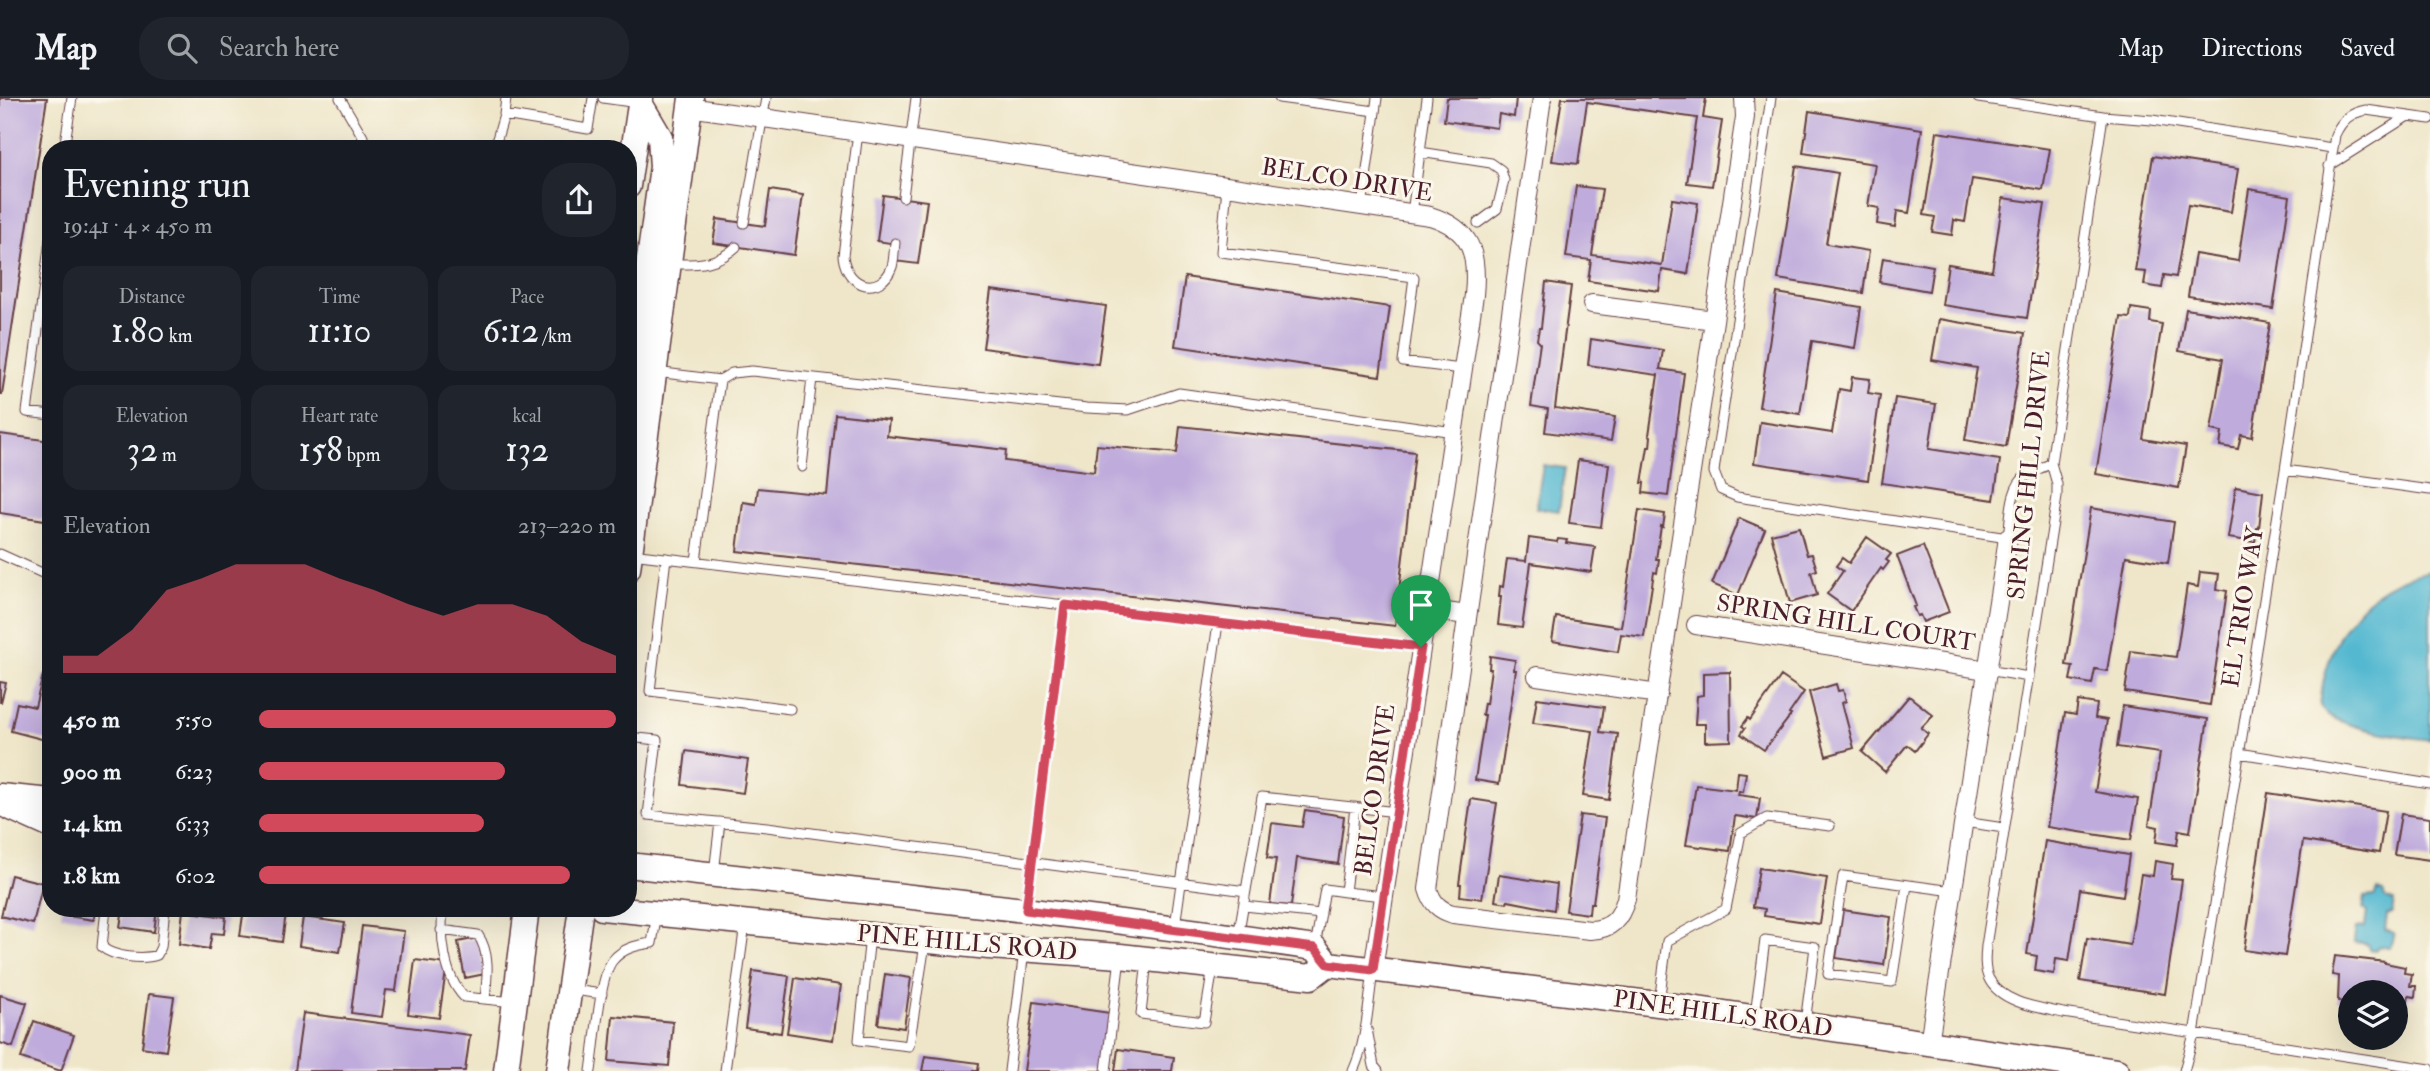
<!DOCTYPE html>
<meta charset="utf-8">
<style>
body{margin:0;font-family:"IM FELL Double Pica",serif;background:#20242c;color:#f1f3f6;height:100vh;display:flex;flex-direction:column;font-size:26px;white-space:nowrap}
*{box-sizing:border-box;margin:0}
p{font-size:23px;color:#9ea1a6}
.icon{flex:none;width:38px;height:38px;fill:none;stroke:currentColor;stroke-width:2;stroke-linecap:round;stroke-linejoin:round}
.map{position:relative;flex:1;overflow:hidden}
.side{position:absolute;left:42px;top:42px;width:595px;height:777px;display:flex;flex-direction:column;background:#171b24;border-radius:28px;box-shadow:0 7px 28px #0002}
.side>*{flex:none}
.buttons{position:absolute;left:2338px;top:882px;display:grid;gap:14px}
.buttons a{display:grid;place-items:center;width:70px;height:70px;border-radius:50%;background:#171b24;box-shadow:0 7px 28px #0002;font-size:35px}
.pin{position:absolute;display:grid;place-items:center;width:60px;height:60px;color:#fff;margin:-72px -30px;border-radius:50% 50% 50% 0;rotate:-45deg;box-shadow:0 0 7px #0007}
.pin .icon{rotate:45deg}
.round{display:grid;place-items:center;flex:none;width:74px;height:74px;border-radius:28px;background:#20242c}
.overview{display:flex;align-items:center;justify-content:space-between;height:119px;padding:0 21px}
h1{font-size:38px;font-weight:600;line-height:52px}
.metrics{display:grid;grid-template-columns:repeat(3,1fr);gap:10px;height:119px;padding:7px 21px}
.metrics div{display:grid;align-content:center;border-radius:18px;background:#20242c;text-align:center}
.metrics b{font-size:35px;font-weight:600}
.metrics small{font-size:19px;font-weight:400}
.metrics p{font-size:19px}
.chart{height:196px;padding:14px 21px}
.chart p{display:flex;justify-content:space-between}
.chart svg{width:100%;height:126px;margin-top:7px;fill:#d1495b;opacity:.7}
ul{padding:0 21px;list-style:none;font-size:23px}
li{display:grid;grid-template-columns:112px 84px 1fr;align-items:center;height:52px}
li i{height:18px;border-radius:9px;background:#d1495b}
header{display:flex;align-items:center;gap:42px;box-sizing:border-box;height:98px;padding:0 35px;background:#171b24;border-bottom:2px solid #363941}
header strong{font-size:33px}
nav{display:flex;gap:38px;margin-inline-start:auto;font-size:24px}
.search{width:490px;height:63px;background:#20242c;display:flex;align-items:center;gap:18px;box-sizing:border-box;padding:0 24px;border-radius:28px;color:#9ea1a6;font-size:26px}
.map>svg:first-child{display:block}
.water{fill:#52b8d0;stroke:#4e6c7e;stroke-width:2}
.building{fill:#bfabdc}
.lines{fill:none;stroke-linecap:round;stroke-linejoin:round}
.lane-casing{stroke:#633d43;stroke-width:11}
.street-casing{stroke:#633d43;stroke-width:20}
.secondary-casing{stroke:#633d43;stroke-width:27}
.lane{stroke:#fff;stroke-width:9}
.street{stroke:#fff;stroke-width:18}
.secondary{stroke:#fff;stroke-width:24}
.route-casing{stroke:#fff;stroke-width:14}
.route{stroke:#d1495b;stroke-width:9}
.labels{text-anchor:middle;dominant-baseline:central;stroke-width:6;stroke-linejoin:round;paint-order:stroke}
.street-label{font-size:24px;fill:#4a1f2b;stroke:#fbf7ec}
</style>
<header>
<strong>Map</strong>
<div class="search"><svg class="icon" aria-label="search" viewBox="0 0 24 24"><circle cx="10" cy="10" r="6"/><path d="M15 15l6 6"/></svg>Search here</div>
<nav><a>Map</a><a>Directions</a><a>Saved</a></nav>
</header>
<div class="map">
<svg width="2430" height="973" viewBox="0 0 2430 973">
<rect width="100%" height="100%" fill="#fbf7ec"/>
<filter id="ink" filterUnits="userSpaceOnUse"><feTurbulence type="fractalNoise" baseFrequency=".0143" numOctaves="2"/><feDisplacementMap in="SourceGraphic" scale="14" xChannelSelector="R" yChannelSelector="G"/><feConvolveMatrix kernelMatrix="1 2 1 2 8 2 1 2 1" color-interpolation-filters="sRGB"/></filter>
<filter id="wash" filterUnits="userSpaceOnUse"><feTurbulence type="fractalNoise" baseFrequency=".00686" numOctaves="4" result="noise"/><feDisplacementMap in="SourceGraphic" scale="28" xChannelSelector="R" yChannelSelector="G"/><feGaussianBlur stdDeviation="1.57" result="paint"/><feColorMatrix in="noise" values="0 0 0 0 0 0 0 0 0 0 0 0 0 0 0 0 0 1.4 0 .05"/><feComposite in="paint" operator="in"/></filter>
<g filter="url(#wash)">
<rect width="100%" height="100%" fill="#efe6c9"/>
<path class="water" d="M1543,367l22,3 -6,43 -23,-3z
M2430,473v169c-23,-3 -100,-12 -110,-34 6,-68 41,-121 110,-135z
M2378,792l6,2 2,6 8,3 -2,12 -5,2 -2,15 9,3 -4,15 -11,-2 -4,4 -6,-1 -2,-5 -12,-2 -1,-2 2,-12 9,-1 2,-15 -4,-3 2,-12 9,-1z"/>
<g id="blocks">
<path class="building" d="M0,0h47l-45,296h-2z
M1447,0h69l-2,19 -15,-3 -2,14 -53,-7z
M1562,0h144l-3,20 19,3 -10,65 -25,-3 10,-65 -110,-16 -9,62 -26,-3z
M1809,13l113,18 -13,84 -12,-2 -2,16 -18,-3 2,-16 -11,-2 7,-42 -72,-11z
M1937,34l113,17 -7,41 -71,-11 -7,43 -11,-2 -2,15 -20,-3 3,-15 -11,-2z
M2153,58l85,13 -7,43 -43,-7 -12,72 -12,-2 -2,13 -18,-3 2,-13 -11,-1z
M1796,68l42,7 -12,71 43,7 -6,42 -85,-14z
M1576,88l26,3 -10,66 70,10 10,-66 26,4 -10,71 -26,-4 -3,21 -71,-10 3,-21 -25,-3z
M2249,91l41,7 -17,113 -85,-13 7,-42 43,7z
M770,92l33,5 -9,60 -81,-12 4,-24 48,7z
M883,97l44,6 -9,63 -24,-3 3,-17 -20,-3z
M2003,100l42,6 -18,114 -85,-13 6,-41 44,7z
M1883,160l50,8 -4,25 -50,-9z
M1185,179l205,30 -10,69 -205,-30z
M1546,184l25,4 -16,122 60,9 -4,24 -66,-9 3,-23 -17,-3 9,-63 -3,-3 2,-12h2z
M991,192l115,16 -8,58 -115,-16z
M1777,195l84,14 -6,41 -43,-7 -12,73 -41,-7z
M2131,210l20,3 -1,11 12,2 -19,115 43,7 -7,42 -83,-14 25,-157 9,1z
M2186,211l84,14 -18,114 -11,-2 -3,14 -18,-3 2,-14 -11,-2 12,-71 -44,-8z
M1939,221l86,14 -19,114 -41,-7 12,-72 -45,-8z
M1591,241l72,11 -3,19 24,4 -16,123 -25,-3 1,-10h-2l6,-36h2l1,-11 -2,-1 9,-60 -70,-10z
M1852,279l18,2 -2,14 12,2 -12,85 -114,-17 6,-41 72,11 7,-44 11,2z
M1895,300l41,6 -7,45 71,11 -6,40 -112,-17z
M835,316l54,6 -2,16 119,14 -1,11 89,11 3,-27 80,8 3,-27 235,26 -20,174 -658,-75 6,-49 13,2 2,-16 69,7z
M0,336l51,7v80l-51,-8z
M1578,362l31,4 -8,63 -32,-4z
M2236,389l27,5 -4,36h-2l-2,14 -27,-4z
M2091,410l83,14 -6,41 -42,-7 -19,115 -12,-2 -3,15 -22,-4 3,-14 -7,-1z
M1639,412l26,4 -2,13 -2,-1 -5,33h3l-2,14 -3,-1 -10,65 -23,-3 -3,18 -66,-11 4,-24 65,10z
M1739,420l26,11 -27,66 -26,-11z
M1799,429l8,28 5,-1 5,16 -6,2 6,23 -27,8 -19,-69z
M1867,439l24,17 -5,6 3,2 -6,8 -2,-2 -30,43 -24,-17 16,-23 -7,-5 6,-8 7,5z
M1529,440l28,4 1,-3 9,1 -1,3 29,4 -4,25 -60,-9 -9,65 -24,-3 3,-28h-2l1,-11 3,1 4,-28 19,2z
M1923,448l26,66 -26,10 -3,-7 -3,1 -4,-9 3,-1 -19,-50z
M2200,474l19,2 -2,15 10,2 -17,114 -85,-13 6,-41 45,6 11,-72 11,2z
M1490,558l25,4 -1,10h2l-17,114 -24,-4 10,-65h-3l2,-12 2,1 5,-35h-2z
M1730,574l1,69 -26,1v-18h-10l2,-28 6,-1v-22z
M43,577l8,2 -2,64 -38,-10 6,-28 18,4z
M1781,578l23,16 -15,22 2,1 -27,35 -23,-16 4,-6 -3,-2 6,-8 2,2z
M0,584l6,1 -5,19h-1z
M1836,586l2,7 5,-1 3,11 -4,2 12,45 -28,8 -17,-64z
M1909,598l24,19 -12,13 7,6 -13,17 -8,-6 -22,27 -23,-20z
M1537,600l67,9 -4,25 18,2 -9,66 -26,-4 10,-65 -60,-8z
M2078,603l19,3 -2,14 12,2 -12,72 43,7 -7,41 -84,-13 18,-114 11,2z
M2123,608l85,13 -18,113 -11,-2 -2,15 -21,-3 2,-15 -9,-2 11,-72 -43,-6z
M686,653l62,9 -5,33 -61,-8z
M1738,674l8,1 -3,19 -4,-1 -1,4 22,3 -3,21 -22,-3 -5,35 -44,-6 10,-60 40,5z
M2268,695l118,18 -7,42 -76,-12 -18,115 -41,-6z
M1471,701l26,4 -15,96 -22,-3 1,-12h-2z
M1305,712l39,6 -6,48 -41,-6 -6,48 -21,-2 6,-45 -9,-1 5,-35 30,4z
M2401,716l29,4v42l-36,-5z
M1580,717l25,3 -12,85h-3l-1,11 -23,-3z
M2045,743l84,14 -6,41 -43,-7 -11,72 -13,-2 -2,15 -19,-3 2,-15 -10,-2z
M2155,763l18,3 -2,15 11,1 -17,114 -85,-13 7,-43 43,7 11,-71 12,2z
M1759,770l68,10 -7,46 -56,-8 1,-7 -12,-2z
M11,777l32,8 -10,41 -32,-8z
M1499,777l58,9 -3,26 -46,-9 -1,2 -12,-2z
M62,810h33l-1,12 -33,-5z
M123,810h34l-3,24 -34,-5z
M244,810l42,5 -4,29 -42,-6z
M1843,812l48,7 -7,48 -48,-7z
M183,813l43,6 -2,17 -12,-1 -3,16 -30,-5z
M303,819l42,6 -5,29 -41,-6z
M362,828l42,5 -8,60 -10,-1 -4,27 -31,-4z
M478,840l7,36 -20,4 -7,-36z
M2335,858l50,6v1l20,4 -1,6 8,1 -2,12h6l-1,11 -6,-1 -2,10 -11,-1v-13h-46v11l-12,-2 1,-25 -7,-1z
M415,862l32,4 -8,54 -31,-4z
M753,873l36,5 -8,57 -36,-5z
M885,876l26,4 -7,50 -26,-4z
M795,880l46,7 -8,55 -46,-7z
M149,896l25,3 -8,54 -24,-4z
M0,897l27,8 -14,44 -13,-4z
M1034,904l76,11 -8,58h-78z
M303,915l167,22 -5,36h-170z
M613,918l60,6 -4,44 -60,-5z
M34,923l40,14 -13,36 -40,-13z
M1118,951l56,8 -2,14h-57z
M925,958l54,7 -1,8h-56z"/>
</g>
</g>
<g filter="url(#ink)">
<use href="#blocks" fill-opacity="0" stroke="#633d43" stroke-width="2"/>
<g class="lines">
<defs>
<path id="lane" d="M340,0l23,39 1,12
M603,0l35,5
M1279,0l96,13
M1771,0l-56,366 -1,8 7,18 16,7 271,41c3,-19 1,-51 19,-63 7,-5 16,-7 24,-12
M1978,0l125,18
M504,17l2,-17
M858,34l-15,124c4,33 38,40 49,11 2,-7 2,-17 3,-24
M2332,50l-180,-28 -49,-4 -52,347 6,21v13l-71,449c-1,11 -2,23 3,33 12,24 51,29 74,34l367,56
M64,51l8,-51
M494,51l10,-34 84,14 5,-31
M1420,54l71,11 10,7 3,10 -3,13 -4,16 -19,14
M2329,68l79,-50
M1227,89l-6,65 193,25 -11,85 59,7
M903,99l13,-99
M1362,108l15,-108
M1412,116l15,-116
M744,125l22,-125
M51,135l-24,179 24,3
M670,166c27,0 45,2 66,-17
M656,274l64,8
M802,369l10,-89
M2285,372l145,20
M0,456l51,23
M631,456l790,93
M666,460l-16,133 140,18
M696,463l24,-181 12,-7 20,-2 335,37 41,2 51,-17 275,39
M1987,572l42,7
M628,639l29,3 -9,75 119,12 479,64
M2239,655l191,31
M1355,709l-10,85 39,4
M1964,724l40,6
M714,775l6,-51
M1907,787l-15,97 -64,-8 15,-98 110,15
M1244,808l77,8
M106,810l-4,39c11,10 41,13 55,8l4,-8 4,-39
M443,810c-3,29 1,68 21,89l50,5
M1026,810l39,-303
M1175,828l43,-303
M441,832l37,5c13,19 9,43 7,64
M870,838l-11,104 50,6 16,-102
M1238,839l24,-140 135,15
M1315,849l10,-58 20,3
M1147,862l-6,54 63,8 9,-54
M573,892l29,4
M1659,905l8,-62 59,-32 15,-76 26,-15 63,8
M1755,917l10,-75 50,7 -10,76
M1367,931l7,37 4,5
M591,973c4,-24 8,-95 22,-111 10,-12 24,-15 39,-17l5,-29
M725,973l20,-147
M1009,973l15,-120
M1106,973l14,-113
M1353,973c14,-30 15,-67 20,-99
M2184,973l10,-37 91,-564 50,-335c7,-15 15,-22 31,-25l64,9"/>
<path id="street" d="M1542,0l-114,791c4,14 11,21 25,25l137,16c22,-1 30,-11 36,-31l119,-782 -1,-19
M689,9l741,109c42,13 48,38 44,79l-101,675
M1592,206l122,16
M1427,511l39,6
M1696,527l291,45
M1537,578l121,18
M1929,945l79,-505"/>
<path id="secondary" d="M628,88l13,-88
M639,312l-3,-58 26,-185 -2,-30 -20,-34
M628,471l63,-471
M0,698l51,5
M0,705l51,23
M628,767c229,26 459,50 687,83l13,16
M602,810l387,39 131,9 191,21 17,-13 363,44 426,63
M506,973l21,-163
M558,973l23,-163"/>
</defs>
<use href="#lane" class="lane-casing"/>
<use href="#street" class="street-casing"/>
<use href="#secondary" class="secondary-casing"/>
<use href="#lane" class="lane"/>
<use href="#street" class="street"/>
<use href="#secondary" class="secondary"/>
</g>
</g>
<g class="lines" filter="url(#ink)">
<defs>
<path id="route" d="M1065,507l356,42 -48,323 -45,-6 -13,-16 -289,-38z"/>
</defs>
<use href="#route" class="route-casing"/>
<use href="#route" class="route"/>
</g>
<g class="labels">
<g class="street-label">
<text transform="translate(1347 82) rotate(9)">BELCO DRIVE</text>
<text transform="translate(2029 377) rotate(-84)">SPRING HILL DRIVE</text>
<text transform="translate(2243 509) rotate(-81)">EL TRIO WAY</text>
<text transform="translate(1846 525) rotate(9)">SPRING HILL COURT</text>
<text transform="translate(1375 692) rotate(-82)">BELCO DRIVE</text>
<text transform="translate(967 845) rotate(5)">PINE HILLS ROAD</text>
<text transform="translate(1723 916) rotate(8)">PINE HILLS ROAD</text>
</g>
</g>
</svg>
<div class="buttons">
<a><svg class="icon" aria-label="layers" viewBox="0 0 24 24"><path d="M12 4l9 5-9 5-9-5zM3 14l9 5 9-5"/></svg></a>
</div>
<div class="pin" style="left:1421px;top:549px;background:#1e9e55"><svg class="icon" aria-label="arrive" viewBox="0 0 24 24"><path d="M6 21V4h12l-3 4 3 4H6"/></svg></div>
<section class="side">
<div class="overview"><div><h1>Evening run</h1><p>19:41 · 4 × 450 m</p></div><a class="round"><svg class="icon" aria-label="share" viewBox="0 0 24 24"><path d="M12 15V3M7 8l5-5 5 5M5 13v7h14v-7"/></svg></a></div>
<div class="metrics">
<div><p>Distance</p><b>1.80<small> km</small></b></div>
<div><p>Time</p><b>11:10</b></div>
<div><p>Pace</p><b>6:12<small> /km</small></b></div>
</div>
<div class="metrics">
<div><p>Elevation</p><b>32<small> m</small></b></div>
<div><p>Heart rate</p><b>158<small> bpm</small></b></div>
<div><p>kcal</p><b>132</b></div>
</div>
<div class="chart"><p><span>Elevation</span>213–220 m</p>
<svg viewBox="0 0 160 44" preserveAspectRatio="none"><path d="M0 44V38L10 38L20 29L30 15L40 11L50 6L60 6L70 6L80 11L90 15L100 20L110 24L120 20L130 20L140 24L150 33L160 38V44z"/></svg>
</div>
<ul>
<li><b>450 m</b>5:50<i style="width:100%"></i></li>
<li><b>900 m</b>6:23<i style="width:69%"></i></li>
<li><b>1.4 km</b>6:33<i style="width:63%"></i></li>
<li><b>1.8 km</b>6:02<i style="width:87%"></i></li>
</ul>
</section>
</div>
